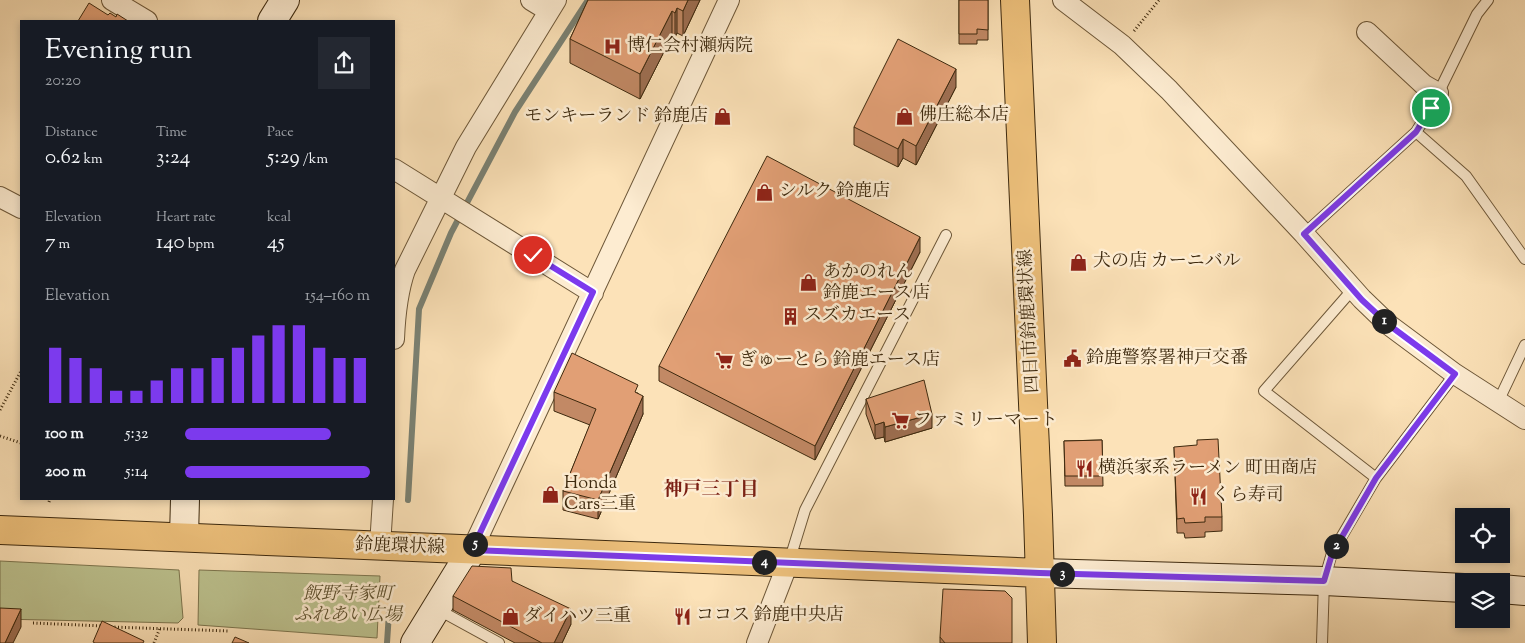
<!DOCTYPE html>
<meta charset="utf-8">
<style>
body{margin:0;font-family:"Sorts Mill Goudy","Noto Serif JP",serif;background:#242831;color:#f1f3f6;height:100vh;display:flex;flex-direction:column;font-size:19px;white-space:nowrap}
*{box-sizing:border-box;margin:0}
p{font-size:16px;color:#9ea1a6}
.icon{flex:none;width:28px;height:28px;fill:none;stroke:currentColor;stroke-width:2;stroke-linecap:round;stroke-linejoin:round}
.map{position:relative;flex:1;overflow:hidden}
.drawer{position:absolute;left:20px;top:20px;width:375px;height:480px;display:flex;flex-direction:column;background:#171b24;border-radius:0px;box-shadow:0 2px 8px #0003}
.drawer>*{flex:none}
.fabs{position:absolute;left:1455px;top:508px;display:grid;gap:10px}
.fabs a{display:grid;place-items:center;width:55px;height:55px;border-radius:0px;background:#171b24;box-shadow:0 2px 8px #0003;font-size:25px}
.pin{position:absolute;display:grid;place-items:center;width:42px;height:42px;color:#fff;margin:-21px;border:2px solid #fff;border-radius:50%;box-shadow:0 1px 5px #0007}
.km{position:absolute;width:25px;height:25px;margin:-12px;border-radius:50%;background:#222;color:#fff;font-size:14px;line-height:25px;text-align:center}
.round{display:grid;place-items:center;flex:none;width:52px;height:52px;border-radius:0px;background:#242831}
.summary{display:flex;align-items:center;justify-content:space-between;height:85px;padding:0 25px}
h1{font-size:28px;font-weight:600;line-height:38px}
.figures{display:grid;grid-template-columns:repeat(3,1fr);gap:8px;height:85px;padding:5px 25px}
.figures div{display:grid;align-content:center}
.figures b{font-size:21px;font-weight:600}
.figures small{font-size:14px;font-weight:400}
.figures p{font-size:14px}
.chart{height:140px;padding:10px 25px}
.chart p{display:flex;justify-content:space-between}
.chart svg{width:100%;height:90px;margin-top:5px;stroke:#7c3aed;stroke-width:6}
ul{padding:0 25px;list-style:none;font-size:16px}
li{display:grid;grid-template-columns:80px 60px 1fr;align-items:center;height:38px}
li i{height:12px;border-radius:6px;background:#7c3aed}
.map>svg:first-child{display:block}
.green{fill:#bdc390;stroke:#7d764f}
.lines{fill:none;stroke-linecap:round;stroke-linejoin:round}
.stream{stroke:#7a8173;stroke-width:6}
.lane-casing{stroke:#6d5738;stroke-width:12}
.street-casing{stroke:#6d5738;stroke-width:22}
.secondary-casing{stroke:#3d290e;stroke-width:30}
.primary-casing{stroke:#3d290e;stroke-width:30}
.path{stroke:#3d290e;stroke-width:3;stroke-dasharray:1 2.5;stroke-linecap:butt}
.lane{stroke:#fdecd1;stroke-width:10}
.street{stroke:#fdecd1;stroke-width:20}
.secondary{stroke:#fdecd1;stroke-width:28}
.primary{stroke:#eec17c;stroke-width:28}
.wall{fill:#c28965;stroke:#3d290e}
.shaded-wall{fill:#9e6f52;stroke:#3d290e}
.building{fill:#e19f75;stroke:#3d290e}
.route-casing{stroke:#fff;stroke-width:10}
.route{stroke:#7c3aed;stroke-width:6}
.labels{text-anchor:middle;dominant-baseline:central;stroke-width:5;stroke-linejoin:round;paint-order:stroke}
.poi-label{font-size:18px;fill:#3d290e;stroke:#fdecd1;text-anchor:start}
.street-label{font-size:18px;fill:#3d290e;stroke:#fdecd1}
.park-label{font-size:18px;font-style:italic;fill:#5d502e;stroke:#fdecd1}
.neighbourhood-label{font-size:19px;font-weight:bold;fill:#7a1f14;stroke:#fdecd1}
</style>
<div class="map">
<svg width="1525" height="643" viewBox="0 0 1525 643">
<rect width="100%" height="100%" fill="#fce2b8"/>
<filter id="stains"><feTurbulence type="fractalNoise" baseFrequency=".004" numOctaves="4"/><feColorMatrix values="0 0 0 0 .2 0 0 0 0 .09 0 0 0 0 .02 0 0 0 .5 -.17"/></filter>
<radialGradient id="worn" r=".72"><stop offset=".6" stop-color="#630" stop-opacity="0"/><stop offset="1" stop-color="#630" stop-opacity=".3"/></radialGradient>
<path class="green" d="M0,561l179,9 4,48 -5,5 -178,-4z
M199,570l181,6 -3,62 -179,-13z"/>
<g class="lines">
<path class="stream" d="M408,500l11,-191 32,-76 64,-121 73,-112
M387,643l2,-30"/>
<defs>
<path id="lane" d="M1416,132l50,44 59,83
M1304,234l112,-102 15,-24 46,-94 11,-14
M1353,289l-89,102 112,87
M1498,402l27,-57
M789,562l16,-52 141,-275
M437,609l62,34
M1322,643l2,-62 8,-28 44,-75 79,-104"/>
<path id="street" d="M112,0l35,21
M531,0l18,11
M1063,0l59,45 47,45 135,144 58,65 27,26 66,49 70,45
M1367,32l57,53 14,8
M394,169l199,124
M0,197l21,11
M394,339c1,-24 3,-46 11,-69l61,-123 90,-147
M380,546l3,-47
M472,550l257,-550
M757,643l31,-80"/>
<path id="secondary" d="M272,21l13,-21
M184,537l1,-38
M1040,573l284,8 140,7
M1501,589l24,2
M415,643l57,-93"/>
<path id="primary" d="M1015,0l23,515 4,128
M0,530l1040,43"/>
</defs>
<use href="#lane" class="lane-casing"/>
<use href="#street" class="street-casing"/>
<use href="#secondary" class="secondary-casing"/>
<use href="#primary" class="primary-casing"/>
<path class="path" d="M1134,31l25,-31
M0,410l21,-39
M0,436l21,7
M49,502l1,-3
M33,623l70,3
M111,627l118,4
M154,643l6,-15"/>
<use href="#lane" class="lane"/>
<use href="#street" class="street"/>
<use href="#secondary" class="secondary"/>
<use href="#primary" class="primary"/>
</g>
<path class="wall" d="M588,0h112l-17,36 -6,-3 -2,4 -3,-1 -32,63 -70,-36v-24z
M959,0h29v40h-11v4h-18z
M956,87l-40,78 -13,-7 -5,9 -44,-22v-18z
M920,252l-105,208 -156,-79v-15z
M554,392l84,1 5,21 -45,105 -35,-9v-19l27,-66 -36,-14z
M866,399l66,29 -47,14 -1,-5 -9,2 -9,-25z
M1102,440l1,46h-38l-1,-45z
M1174,447l48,70v14l-17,1v5l-20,1 -1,-5h-7z
M512,581l59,43 -9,19h-47l-62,-33v-14z
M940,637l72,6h-72z"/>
<path class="shaded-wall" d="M688,0h12l-17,36v-25z
M677,8v25l-2,4v-24z
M672,11v25l-32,63v-25z
M956,69v18l-40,78v-19z
M903,139v19l-5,9v-18z
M920,237v15l-105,208v-14z
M643,396v18l-45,105v-19z
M932,414v14l-47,14v-15z
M884,422v15l-9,2v-14z
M21,609v18l-8,16h-8z
M571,609v15l-9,19h-8z"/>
<path class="building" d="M588,0h100l-5,11 -6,-3 -2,5 -3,-2 -32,63 -70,-35z
M959,0h29v30l-11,-1v5h-18z
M89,3l19,12 2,-2 6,4 1,-3 11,7h-50z
M898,39l58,30 -40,77 -13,-7 -5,10 -44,-22z
M767,156l153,81 -105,209 -156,-80z
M572,353l66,32 -3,7 8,4 -45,104 -35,-9 33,-82 -42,-17z
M924,380l8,34 -47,13 -1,-5 -9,3 -9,-26z
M1218,439l4,78h-17v5l-20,1 -1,-5 -7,1 -3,-72 23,-2v-5z
M1102,440l1,36h-38l-1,-35z
M472,566l39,2 1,13 59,28 -17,34h-12l-89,-47z
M943,589l62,2 7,7v45h-67l-5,-6z
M0,608l21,1 -16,34h-5z
M102,621l42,20 -1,2h-48l-2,-1z
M235,637l14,6h-17z"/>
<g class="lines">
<defs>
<path id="route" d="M533,255l60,37 -121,258 568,23 284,8 8,-27 44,-76 79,-104 -66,-49 -27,-25 -58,-66 112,-102 15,-24"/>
</defs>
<use href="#route" class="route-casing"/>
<use href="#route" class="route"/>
</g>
<defs>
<symbol id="hospital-bare" viewBox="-9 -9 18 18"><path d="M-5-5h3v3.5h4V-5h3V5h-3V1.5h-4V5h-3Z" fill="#8f2418" stroke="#fdecd1" stroke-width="2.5" paint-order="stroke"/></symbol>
<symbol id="shop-bare" viewBox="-9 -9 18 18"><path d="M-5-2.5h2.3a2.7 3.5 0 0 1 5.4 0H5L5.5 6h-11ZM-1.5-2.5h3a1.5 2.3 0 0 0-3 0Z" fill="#8f2418" stroke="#fdecd1" stroke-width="2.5" paint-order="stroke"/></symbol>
<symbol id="building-bare" viewBox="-9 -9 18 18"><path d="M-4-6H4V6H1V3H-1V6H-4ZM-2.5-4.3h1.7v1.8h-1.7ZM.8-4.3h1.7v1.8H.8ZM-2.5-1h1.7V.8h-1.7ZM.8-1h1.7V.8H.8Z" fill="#8f2418" stroke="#fdecd1" stroke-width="2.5" paint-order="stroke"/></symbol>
<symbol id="civic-bare" viewBox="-9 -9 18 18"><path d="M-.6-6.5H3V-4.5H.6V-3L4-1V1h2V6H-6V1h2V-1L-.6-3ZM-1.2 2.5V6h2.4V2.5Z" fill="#8f2418" stroke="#fdecd1" stroke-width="2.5" paint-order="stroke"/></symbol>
<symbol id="supermarket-bare" viewBox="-9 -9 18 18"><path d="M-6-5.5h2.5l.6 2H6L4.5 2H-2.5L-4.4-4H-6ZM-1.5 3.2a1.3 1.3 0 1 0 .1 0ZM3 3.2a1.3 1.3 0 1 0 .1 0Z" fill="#8f2418" stroke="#fdecd1" stroke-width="2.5" paint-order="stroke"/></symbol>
<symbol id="restaurant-bare" viewBox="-9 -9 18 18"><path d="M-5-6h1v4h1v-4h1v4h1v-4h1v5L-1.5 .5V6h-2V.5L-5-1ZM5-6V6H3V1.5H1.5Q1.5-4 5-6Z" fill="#8f2418" stroke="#fdecd1" stroke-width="2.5" paint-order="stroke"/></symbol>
</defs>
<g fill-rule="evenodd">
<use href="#hospital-bare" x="600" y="34" width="25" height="25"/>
<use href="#shop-bare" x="892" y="104" width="25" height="25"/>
<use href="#shop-bare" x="710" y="104" width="25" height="25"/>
<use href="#shop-bare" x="752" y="180" width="25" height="25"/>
<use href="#shop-bare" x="1066" y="250" width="25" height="25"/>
<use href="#shop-bare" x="796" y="270" width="25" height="25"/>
<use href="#building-bare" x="778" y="304" width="25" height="25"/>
<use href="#civic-bare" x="1060" y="346" width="25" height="25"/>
<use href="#supermarket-bare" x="712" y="348" width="25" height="25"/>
<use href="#supermarket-bare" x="888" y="408" width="25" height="25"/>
<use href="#restaurant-bare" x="1072" y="456" width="25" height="25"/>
<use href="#shop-bare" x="538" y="482" width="25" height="25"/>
<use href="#restaurant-bare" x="1186" y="484" width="25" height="25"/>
<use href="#restaurant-bare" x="670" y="604" width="25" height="25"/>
<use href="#shop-bare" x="498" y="604" width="25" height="25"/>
</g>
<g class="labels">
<g class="poi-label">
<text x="627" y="47">博仁会村瀬病院</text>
<text x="919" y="116">佛庄総本店</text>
<text x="708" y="117" text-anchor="end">モンキーランド 鈴鹿店</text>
<text x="779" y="192">シルク 鈴鹿店</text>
<text x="1093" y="262">犬の店 カーニバル</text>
<text x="823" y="273">あかのれん<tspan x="823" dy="21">鈴鹿エース店</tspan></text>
<text x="804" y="316">スズカエース</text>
<text x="1086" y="359">鈴鹿警察署神戸交番</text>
<text x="739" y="361">ぎゅーとら 鈴鹿エース店</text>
<text x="914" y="421">ファミリーマート</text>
<text x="1098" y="469">横浜家系ラーメン 町田商店</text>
<text x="564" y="484">Honda<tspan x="564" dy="21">Cars三重</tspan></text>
<text x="1212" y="496">くら寿司</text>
<text x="696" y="616">ココス 鈴鹿中央店</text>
<text x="524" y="617">ダイハツ三重</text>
</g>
<g class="street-label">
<text transform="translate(1030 321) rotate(-93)">四日市鈴鹿環状線</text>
<text transform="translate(400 547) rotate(2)">鈴鹿環状線</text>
</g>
<g class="park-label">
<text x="348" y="595">飯野寺家町<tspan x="348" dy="21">ふれあい広場</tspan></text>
</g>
<g class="neighbourhood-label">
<text x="711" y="490">神戸三丁目</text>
</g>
</g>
<rect width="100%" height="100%" filter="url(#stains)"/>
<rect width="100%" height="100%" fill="url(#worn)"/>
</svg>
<div class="fabs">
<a><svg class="icon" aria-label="locate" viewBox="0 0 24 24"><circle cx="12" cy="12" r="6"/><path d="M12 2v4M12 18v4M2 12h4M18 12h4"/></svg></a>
<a><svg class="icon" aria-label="layers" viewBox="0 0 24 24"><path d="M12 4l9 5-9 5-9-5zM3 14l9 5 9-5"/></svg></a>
</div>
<div class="pin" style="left:1431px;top:108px;background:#1e9e55"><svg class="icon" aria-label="arrive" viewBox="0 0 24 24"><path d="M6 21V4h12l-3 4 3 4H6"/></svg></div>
<div class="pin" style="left:533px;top:255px;background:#d93025"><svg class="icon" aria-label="check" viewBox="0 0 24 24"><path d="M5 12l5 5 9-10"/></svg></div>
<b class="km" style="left:1384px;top:321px">1</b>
<b class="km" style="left:1336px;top:546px">2</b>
<b class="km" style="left:1062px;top:574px">3</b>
<b class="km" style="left:764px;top:562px">4</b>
<b class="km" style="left:475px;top:544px">5</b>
<section class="drawer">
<div class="summary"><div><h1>Evening run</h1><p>20:20</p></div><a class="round"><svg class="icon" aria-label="share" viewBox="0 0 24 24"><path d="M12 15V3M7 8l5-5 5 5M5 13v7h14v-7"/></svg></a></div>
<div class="figures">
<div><p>Distance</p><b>0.62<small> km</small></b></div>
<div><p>Time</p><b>3:24</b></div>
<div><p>Pace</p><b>5:29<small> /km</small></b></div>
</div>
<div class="figures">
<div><p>Elevation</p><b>7<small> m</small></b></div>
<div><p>Heart rate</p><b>140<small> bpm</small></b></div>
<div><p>kcal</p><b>45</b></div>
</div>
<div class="chart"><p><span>Elevation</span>154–160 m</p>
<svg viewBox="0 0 160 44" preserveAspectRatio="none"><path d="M5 44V17M15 44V22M25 44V27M35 44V38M45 44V38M55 44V33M65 44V27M75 44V27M85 44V22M95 44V17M105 44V11M115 44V6M125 44V6M135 44V17M145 44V22M155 44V22"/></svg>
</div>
<ul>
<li><b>100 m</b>5:32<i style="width:79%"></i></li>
<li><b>200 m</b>5:14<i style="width:100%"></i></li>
</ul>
</section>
</div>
